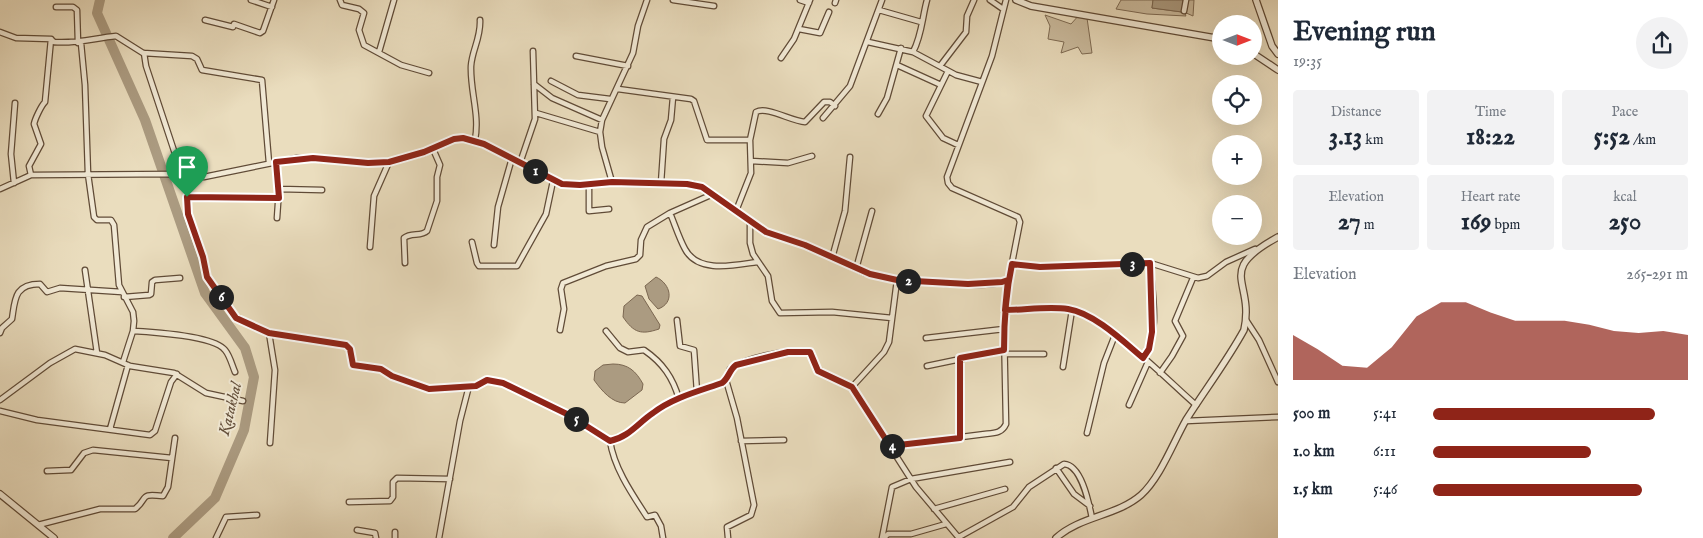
<!DOCTYPE html>
<meta charset="utf-8">
<style>
body{margin:0;font-family:"IM FELL English",serif;background:#f2f2f3;color:#1f2937;height:100vh;display:flex;flex-direction:column;font-size:19px;white-space:nowrap}
*{box-sizing:border-box;margin:0}
p{font-size:16px;color:#747a83}
.icon{flex:none;width:28px;height:28px;fill:none;stroke:currentColor;stroke-width:2;stroke-linecap:round;stroke-linejoin:round}
.map{position:relative;flex:1;overflow:hidden}
.details{display:flex;flex-direction:column;background:#fff;width:425px}
.details>*{flex:none}
.needle{width:32px;rotate:90deg}
.fabs{position:absolute;left:1212px;top:15px;display:grid;gap:10px}
.fabs a{display:grid;place-items:center;width:50px;height:50px;border-radius:50%;background:#fff;box-shadow:0 5px 20px #0002;font-size:25px}
.pin{position:absolute;display:grid;place-items:center;width:42px;height:42px;color:#fff;margin:-51px -21px;border-radius:50% 50% 50% 0;rotate:-45deg;box-shadow:0 0 5px #0007}
.pin .icon{rotate:45deg}
.km{position:absolute;width:25px;height:25px;margin:-12px;border-radius:50%;background:#222;color:#fff;font-size:14px;line-height:25px;text-align:center}
.round{display:grid;place-items:center;flex:none;width:52px;height:52px;border-radius:26px;background:#f2f2f3}
.headline{display:flex;align-items:center;justify-content:space-between;height:85px;padding:0 15px}
h1{font-size:28px;font-weight:700;line-height:38px}
.metrics{display:grid;grid-template-columns:repeat(3,1fr);gap:8px;height:85px;padding:5px 15px}
.metrics div{display:grid;align-content:center;border-radius:5px;background:#f2f2f3;text-align:center}
.metrics b{font-size:25px;font-weight:700}
.metrics small{font-size:14px;font-weight:400}
.metrics p{font-size:14px}
.chart{height:140px;padding:10px 15px}
.chart p{display:flex;justify-content:space-between}
.chart svg{width:100%;height:90px;margin-top:5px;fill:#8f2418;opacity:.7}
ul{padding:0 15px;list-style:none;font-size:16px}
li{display:grid;grid-template-columns:80px 60px 1fr;align-items:center;height:38px}
li i{height:12px;border-radius:6px;background:#8f2418}
main{display:flex;flex:1;min-height:0}
.map>svg:first-child{display:block}
.green{fill:#cbbc9f;stroke:#7e6b54}
.water{fill:#ab9b81;stroke:#7b6751}
.lines{fill:none;stroke-linecap:round;stroke-linejoin:round}
.river{stroke:#ab9b81;stroke-width:10}
.minor-casing{stroke:#604b37;stroke-width:7}
.tertiary-casing{stroke:#604b37;stroke-width:8}
.minor{stroke:#f1e9d5;stroke-width:4.5}
.tertiary{stroke:#f1e9d5;stroke-width:5.5}
.route-casing{stroke:#fff;stroke-width:10}
.route{stroke:#8f2418;stroke-width:6}
.labels{text-anchor:middle;dominant-baseline:central;stroke-width:4;stroke-linejoin:round;paint-order:stroke}
.water-label{font-size:16px;font-style:italic;fill:#624e3a;stroke:#f1e9d5}
</style>
<main>
<div class="map">
<svg width="1278" height="538" viewBox="0 0 1278 538">
<rect width="100%" height="100%" fill="#eaddbe"/>
<filter id="stains"><feTurbulence type="fractalNoise" baseFrequency=".004" numOctaves="4"/><feColorMatrix values="0 0 0 0 .2 0 0 0 0 .09 0 0 0 0 .02 0 0 0 .5 -.17"/></filter>
<radialGradient id="worn" r=".72"><stop offset=".6" stop-color="#630" stop-opacity="0"/><stop offset="1" stop-color="#630" stop-opacity=".3"/></radialGradient>
<path class="green" d="M1121,0h32l-1,8 30,4 1,-12h11l-1,16 -9,-4 2,4 -39,-2 -31,-5z
M1080,14l7,4 5,35 -10,1 -4,-7 -17,6 3,-11 -16,-3 2,-13 -5,-11 26,9z"/>
<path class="water" d="M1153,0h30l-1,12 -30,-4z
M656,277c15,7 19,26 2,32l-9,-10 -4,-13z
M637,295l5,1 18,29 -1,4c-18,6 -25,4 -36,-12l1,-11z
M613,364c15,0 23,7 30,20l-1,6 -17,13c-13,0 -23,-12 -31,-23l1,-9 8,-6z"/>
<g class="lines">
<path class="river" d="M100,0l-3,13 48,107 60,173 40,55 9,29 -10,53 -29,68 -42,40"/>
<defs>
<path id="minor" d="M251,0l21,7
M340,0l2,5 17,4 5,4 -5,17 5,15 37,20 28,8
M673,0l41,6
M800,0l9,3
M990,0l13,9
M1006,0l-14,56 -45,121 1,6 4,5 66,29 2,5 -8,41 27,4 111,-4 48,15 9,-2 19,-14 29,-13
M835,3l1,-3
M56,7h17l4,3 1,33
M879,10l42,12
M1184,11l2,-11
M205,20l28,7 1,-3 26,9 3,-2 11,-31
M799,29l21,4 9,-21
M0,32l16,6 35,1 3,3c22,2 41,-4 62,-6l27,17 49,3 5,3 5,11 60,10 7,83
M868,42l45,10 43,23 26,7
M81,43l4,42 3,89 6,43 3,3h14l3,5 5,60 14,27 1,9 -1,10 -10,31
M379,52l15,-52
M913,52c9,-17 9,-34 14,-52
M144,53l2,13 36,109
M576,56l52,10
M781,58l13,-19 16,-39
M897,65l44,20
M940,66l26,-34 1,-16 7,-16
M948,71l-22,45 17,22 15,7
M551,81l27,14 32,4
M534,84l18,14 50,22
M618,89l73,10 3,2 13,39h43
M536,113l64,19
M878,114l9,-16 14,-50
M823,118l27,-32 32,-86
M475,140c5,-25 -5,-49 -4,-74 1,-16 10,-28 9,-46
M751,161l37,2 24,-7
M276,162l3,27 -2,29
M520,163l15,-44 -2,-68
M31,175l-2,-9 12,-22 -7,-20c1,-5 7,-18 11,-22l6,-63
M188,176v38l15,43 4,20 26,38 10,7 26,11 77,12 4,4 3,16 28,4 11,7 37,13 47,-3 11,-6 16,3 66,32 41,26c19,-4 28,-18 43,-28 19,-15 46,-22 69,-30l4,-3 4,-11c17,-12 59,-20 80,-17l8,19 34,16
M612,182l-10,-35 -2,-15 2,-12 31,-67 5,-27 9,-26
M14,183l-3,-29 4,-51
M661,183l3,-44 7,-19 2,-23
M589,185v26l20,-2
M0,189l31,-14 145,-1 28,3 93,-19 71,5 21,-1 35,-9 30,-14 9,-1 21,6 78,40 18,1 32,-3 82,2 14,6 58,42 39,13 60,28 32,7
M279,189l43,1
M187,197l92,1
M736,211l15,-38 -1,-33 6,-28c11,-6 35,9 49,10l19,-20h6l5,4
M670,213c5,12 9,25 15,36 13,25 50,16 72,13
M750,220v23l3,11 15,22 4,25 8,12 52,-1 60,6
M472,242l5,21 2,3h38l29,-52 7,-33
M494,245l4,-38 14,-49
M370,247l4,-51 15,-34
M832,258l13,-47 5,-54
M405,263l-1,-25c7,-6 17,-1 23,-7l10,-30v-24l3,-12 -7,-16
M856,269l16,-58
M85,270l12,83
M124,297l25,-2 2,-1 1,-12 3,-2 25,-2
M1005,310c20,0 42,-3 62,-1 36,4 101,72 129,96
M677,320l3,26 14,4 3,42
M1246,320l13,20 19,42
M560,330l4,-21 -3,-20 2,-6 43,-17 30,-7 4,-4 1,-15 6,-13 23,-14 43,-19
M133,331c19,1 81,5 92,19 5,6 7,15 10,22
M606,331l14,17 8,4 16,-2c19,13 29,28 35,49
M0,333l2,-5 10,-9c3,-19 2,-35 28,-35l7,8 13,-4 62,4
M269,333l6,37 -5,73
M926,338l78,-9
M1004,354h40
M1143,358c18,-25 9,-65 7,-95
M927,366l77,-16
M1063,367l9,-57
M1160,373l12,-17 11,-20 -8,-15 18,-43
M726,380l11,38 17,87 -3,10 -24,12 1,11
M0,400l50,-37 25,-14 30,6 25,11 44,7 32,20 37,8
M1129,405l19,-43
M0,411l37,9 113,15 5,-4 16,-49 6,-8
M1186,421l92,-4
M110,429l18,-64
M1087,433l17,-70 11,-28
M959,438l1,-80
M610,441c4,27 22,53 37,76l8,-2 6,11 2,12
M741,441l43,-1
M890,446l95,-12c10,-1 17,-1 21,-10l-2,-98 4,-46
M1056,468l18,26 16,12
M47,471l24,-1 13,-17 9,-3 79,8
M349,502l41,-1 3,-4v-15l4,-4 53,1
M934,509l71,-20
M38,525l62,-16h35c14,-11 3,-16 28,-13l5,-9 7,-49
M357,530l18,3 1,5
M959,537l54,-30 16,-20 35,-23c18,1 25,40 28,54
M216,538l10,-21 31,-2
M395,538v-6
M439,538l21,-117 9,-35
M882,538l10,-51 19,-8 99,-17
M884,538l4,-4h23l35,-10
M959,538l-43,-51 -64,-100 32,-35 5,-10 8,-62c22,1 95,10 111,0l4,-17"/>
<path id="tertiary" d="M1016,0l15,6 190,33
M1256,0l16,46 6,8
M1254,54l24,16
M0,494l54,44
M1056,538c24,-22 61,-22 85,-43 19,-17 32,-52 45,-75 19,-30 41,-59 58,-90 11,-50 -30,-58 34,-93"/>
</defs>
<use href="#minor" class="minor-casing"/>
<use href="#tertiary" class="tertiary-casing"/>
<use href="#minor" class="minor"/>
<use href="#tertiary" class="tertiary"/>
</g>
<g class="lines">
<defs>
<path id="route" d="M187,197l92,1 -3,-36 37,-4 55,5 21,-1 35,-10 30,-13 9,-1 21,6 78,40 18,1 32,-3 75,2 15,3 64,45 39,13 65,29 27,6 71,4 34,-2 6,-2 -3,30c20,0 43,-4 63,-1 26,4 56,33 75,49l6,-9 3,-17 -2,-69 -110,4 -28,-3c-6,28 -8,57 -8,86l-44,8v80l-70,8 -38,-59 -34,-16 -8,-19h-22l-52,13c-7,5 -7,13 -14,18 -23,8 -50,15 -69,30 -15,10 -24,24 -43,28l-41,-26 -66,-32 -16,-3 -11,6 -47,3 -37,-13 -11,-7 -28,-4 -3,-16 -4,-4 -77,-12 -33,-15 -29,-41 -4,-20 -15,-43 -1,-17"/>
</defs>
<use href="#route" class="route-casing"/>
<use href="#route" class="route"/>
</g>
<g class="labels">
<g class="water-label">
<text transform="translate(231 409) rotate(-76)">Katakhal</text>
</g>
</g>
<rect width="100%" height="100%" filter="url(#stains)"/>
<rect width="100%" height="100%" fill="url(#worn)"/>
</svg>
<div class="fabs">
<a><svg class="needle" viewBox="-14 -14 28 28"><path d="M0-13l5 13h-10z" fill="#e53935"/><path d="M0 13l5-13h-10z" fill="#747a83"/></svg></a>
<a><svg class="icon" aria-label="locate" viewBox="0 0 24 24"><circle cx="12" cy="12" r="6"/><path d="M12 2v4M12 18v4M2 12h4M18 12h4"/></svg></a>
<a>+</a>
<a>−</a>
</div>
<div class="pin" style="left:187px;top:197px;background:#1e9e55"><svg class="icon" aria-label="arrive" viewBox="0 0 24 24"><path d="M6 21V4h12l-3 4 3 4H6"/></svg></div>
<b class="km" style="left:535px;top:171px">1</b>
<b class="km" style="left:908px;top:281px">2</b>
<b class="km" style="left:1132px;top:264px">3</b>
<b class="km" style="left:892px;top:446px">4</b>
<b class="km" style="left:576px;top:419px">5</b>
<b class="km" style="left:221px;top:297px">6</b>
</div>
<section class="details">
<div class="headline"><div><h1>Evening run</h1><p>19:35</p></div><a class="round"><svg class="icon" aria-label="share" viewBox="0 0 24 24"><path d="M12 15V3M7 8l5-5 5 5M5 13v7h14v-7"/></svg></a></div>
<div class="metrics">
<div><p>Distance</p><b>3.13<small> km</small></b></div>
<div><p>Time</p><b>18:22</b></div>
<div><p>Pace</p><b>5:52<small> /km</small></b></div>
</div>
<div class="metrics">
<div><p>Elevation</p><b>27<small> m</small></b></div>
<div><p>Heart rate</p><b>169<small> bpm</small></b></div>
<div><p>kcal</p><b>250</b></div>
</div>
<div class="chart"><p><span>Elevation</span>265–291 m</p>
<svg viewBox="0 0 160 44" preserveAspectRatio="none"><path d="M0 44V22L10 29L20 37L30 38L40 28L50 13L60 6L70 6L80 11L90 15L100 15L110 15L120 17L130 20L140 21L150 20L160 22V44z"/></svg>
</div>
<ul>
<li><b>500 m</b>5:41<i style="width:87%"></i></li>
<li><b>1.0 km</b>6:11<i style="width:62%"></i></li>
<li><b>1.5 km</b>5:46<i style="width:82%"></i></li>
</ul>
</section>
</main>
